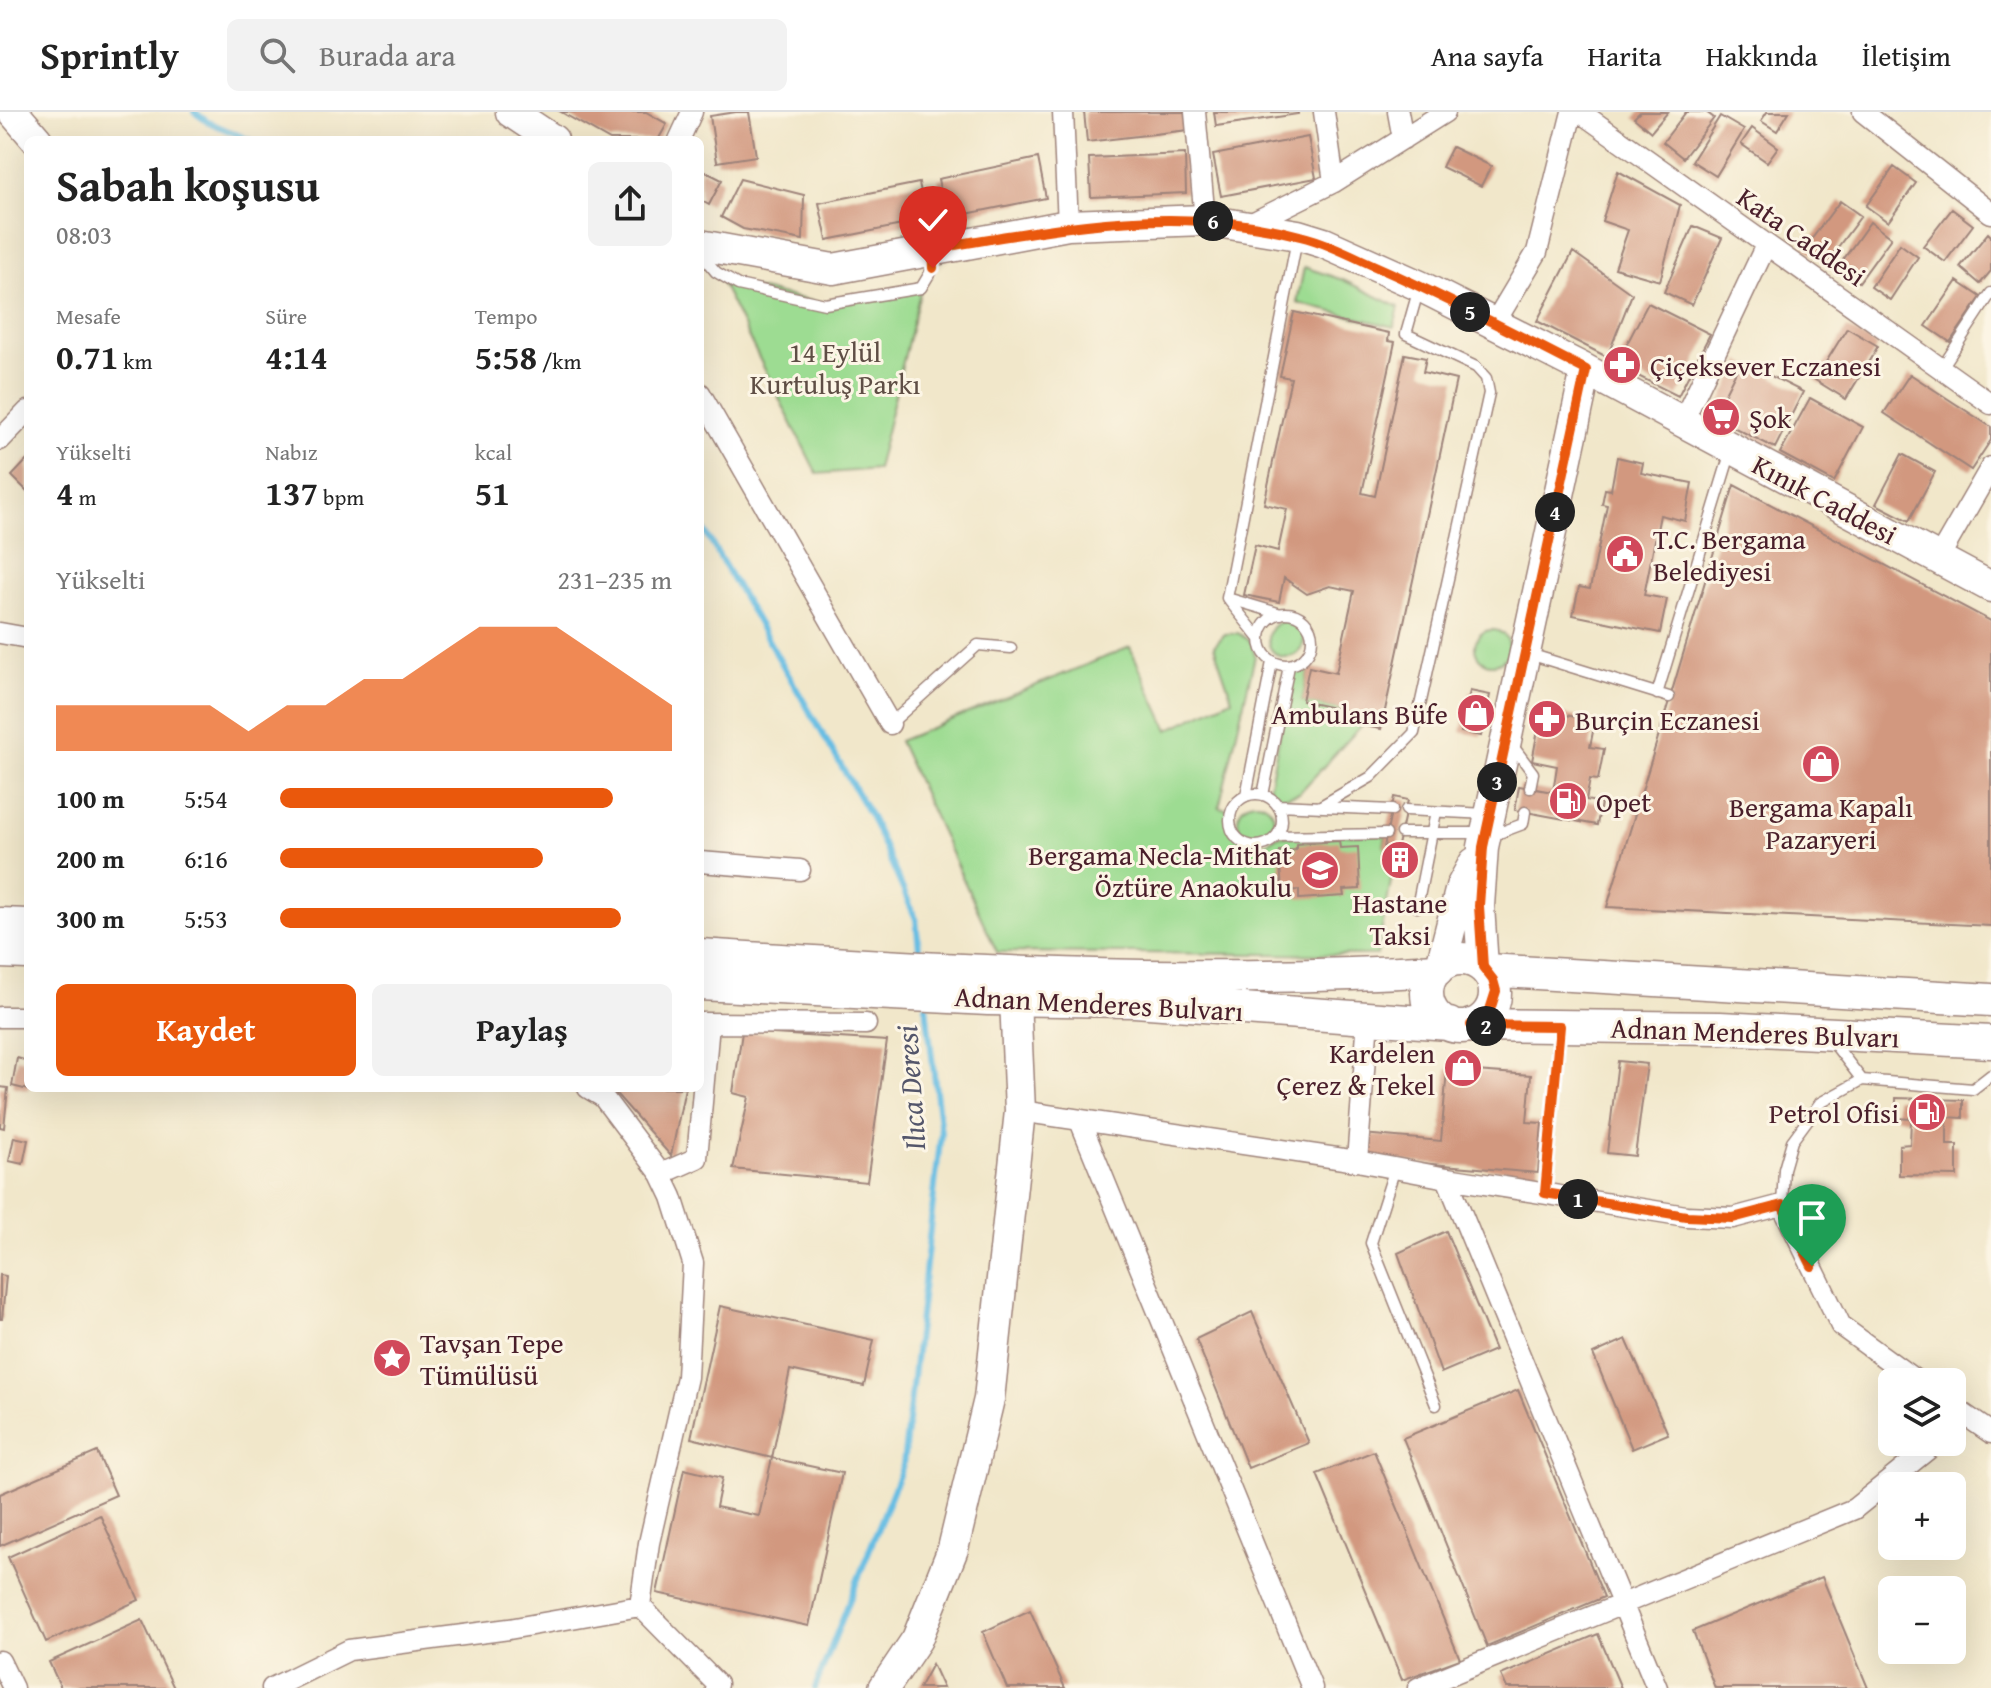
<!DOCTYPE html>
<html lang="tr">
<meta charset="utf-8">
<style>
body{margin:0;font-family:"Gentium Book Plus",serif;background:#f2f2f2;color:#222;height:100vh;display:flex;flex-direction:column;font-size:30px;white-space:nowrap}
*{box-sizing:border-box;margin:0}
p{font-size:26px;color:#767676}
.icon{flex:none;width:44px;height:44px;fill:none;stroke:currentColor;stroke-width:2;stroke-linecap:round;stroke-linejoin:round}
.map{position:relative;flex:1;overflow:hidden}
.drawer{position:absolute;left:24px;top:24px;width:680px;height:956px;display:flex;flex-direction:column;background:#fff;border-radius:12px;box-shadow:0 8px 32px #0002}
.drawer>*{flex:none}
.buttons{position:absolute;left:1878px;top:1256px;display:grid;gap:16px}
.buttons a{display:grid;place-items:center;width:88px;height:88px;border-radius:12px;background:#fff;box-shadow:0 8px 32px #0002;font-size:40px}
.pin{position:absolute;display:grid;place-items:center;width:68px;height:68px;color:#fff;margin:-82px -34px;border-radius:50% 50% 50% 0;rotate:-45deg;box-shadow:0 0 8px #0007}
.pin .icon{rotate:45deg}
.km{position:absolute;width:40px;height:40px;margin:-20px;border-radius:50%;background:#222;color:#fff;font-size:22px;line-height:40px;text-align:center}
.round{display:grid;place-items:center;flex:none;width:84px;height:84px;border-radius:12px;background:#f2f2f2}
.overview{display:flex;align-items:center;justify-content:space-between;height:136px;padding:0 32px}
h1{font-size:44px;font-weight:800;line-height:60px}
.figures{display:grid;grid-template-columns:repeat(3,1fr);gap:12px;height:136px;padding:8px 32px}
.figures div{display:grid;align-content:center}
.figures b{font-size:34px;font-weight:800}
.figures small{font-size:22px;font-weight:400}
.figures p{font-size:22px}
.chart{height:224px;padding:16px 32px}
.chart p{display:flex;justify-content:space-between}
.chart svg{width:100%;height:144px;margin-top:8px;fill:#ea580c;opacity:.7}
.action{display:flex;gap:16px;margin-top:auto;padding:16px 32px}
.action a{flex:1;height:92px;border-radius:12px;background:#ea580c;color:#fff;font-size:32px;font-weight:800;line-height:92px;text-align:center}
.action a+a{background:#f2f2f2;color:#222}
ul{padding:0 32px;list-style:none;font-size:26px}
li{display:grid;grid-template-columns:128px 96px 1fr;align-items:center;height:60px}
li i{height:20px;border-radius:10px;background:#ea580c}
header{display:flex;align-items:center;gap:48px;box-sizing:border-box;height:112px;padding:0 40px;background:#fff;border-bottom:2px solid #e0e0e0}
header strong{font-size:38px}
nav{display:flex;gap:44px;margin-inline-start:auto;font-size:28px}
.search{width:560px;height:72px;background:#f2f2f2;display:flex;align-items:center;gap:20px;box-sizing:border-box;padding:0 28px;border-radius:12px;color:#767676;font-size:30px}
.map>svg:first-child{display:block}
.green{fill:#9ddc92;stroke:#747e5e;stroke-width:2}
.lines{fill:none;stroke-linecap:round;stroke-linejoin:round}
.stream{stroke:#66bde3;stroke-width:6}
.building{fill:#d2987f}
.lane-casing{stroke:#9e837a;stroke-width:13}
.street-casing{stroke:#9e837a;stroke-width:23}
.secondary-casing{stroke:#9e837a;stroke-width:33}
.primary-casing{stroke:#9e837a;stroke-width:35}
.lane{stroke:#fff;stroke-width:10}
.street{stroke:#fff;stroke-width:20}
.secondary{stroke:#fff;stroke-width:30}
.primary{stroke:#fff;stroke-width:32}
.route-casing{stroke:#fff;stroke-width:16}
.route{stroke:#ea580c;stroke-width:10}
.labels{text-anchor:middle;dominant-baseline:central;stroke-width:6;stroke-linejoin:round;paint-order:stroke}
.street-label{font-size:28px;fill:#4a1f2b;stroke:#fcf5e5}
.park-label{font-size:28px;fill:#5f4e45;stroke:#fcf5e5}
.poi-label{font-size:28px;fill:#4a1f2b;stroke:#fcf5e5;text-anchor:start}
.water-label{font-size:30px;font-style:italic;fill:#54566b;stroke:#fcf5e5}
</style>
<header>
<strong>Sprintly</strong>
<div class="search"><svg class="icon" aria-label="search" viewBox="0 0 24 24"><circle cx="10" cy="10" r="6"/><path d="M15 15l6 6"/></svg>Burada ara</div>
<nav><a>Ana sayfa</a><a>Harita</a><a>Hakkında</a><a>İletişim</a></nav>
</header>
<div class="map">
<svg width="1991" height="1576" viewBox="0 0 1991 1576">
<rect width="100%" height="100%" fill="#fcf5e5"/>
<filter id="ink" filterUnits="userSpaceOnUse"><feTurbulence type="fractalNoise" baseFrequency=".0125" numOctaves="2"/><feDisplacementMap in="SourceGraphic" scale="16" xChannelSelector="R" yChannelSelector="G"/><feConvolveMatrix kernelMatrix="1 2 1 2 8 2 1 2 1" color-interpolation-filters="sRGB"/></filter>
<filter id="wash" filterUnits="userSpaceOnUse"><feTurbulence type="fractalNoise" baseFrequency=".006" numOctaves="4" result="noise"/><feDisplacementMap in="SourceGraphic" scale="32" xChannelSelector="R" yChannelSelector="G"/><feGaussianBlur stdDeviation="1.8" result="paint"/><feColorMatrix in="noise" values="0 0 0 0 0 0 0 0 0 0 0 0 0 0 0 0 0 1.4 0 .05"/><feComposite in="paint" operator="in"/></filter>
<g filter="url(#wash)">
<rect width="100%" height="100%" fill="#f1e7ca"/>
<path class="green" d="M1304,155l39,13 56,27 -5,20 -97,-24z
M716,160l22,13 87,19 96,-16 -44,181 -60,5z
M1268 527a18 18 0 1 1 36 0a18 18 0 1 1-36 0Z
M1475 535a17 17 0 1 1 34 0a17 17 0 1 1-34 0Z
M1238,521l13,9 4,14 -36,151 13,3c-6,29 22,46 45,26l109,-2 -2,12 13,4 -20,105 -380,-3 -98,-211 231,-94 38,83 64,-31 -18,-53 11,-12z
M1303,555h6l-7,34 45,10 15,14 -63,68 -17,5 -13,-10 23,-114z
M1238 708a18 18 0 1 1 36 0a18 18 0 1 1-36 0Z"/>
<g class="lines">
<path class="stream" d="M194,0l14,10 42,18
M700,411l171,294 45,102 4,40
M815,1576l88,-223 38,-332 -15,-127"/>
</g>
<g id="blocks">
<path class="building" d="M561,0h85l21,12 -9,16h-48z
M736,0h13l7,44 -39,6 -7,-46z
M1084,0h102l2,18 -101,12z
M1214,0h84v2l-82,12z
M1640,0h28l-17,20 -17,-14z
M1686,0h20l8,6 -31,40 -20,-16z
M1767,0h22l-12,19 -16,-10z
M1720,4l24,14 -28,46 -24,-15z
M1752,16l26,19 -11,15 -26,-18z
M1308,25l8,41 -95,18 -8,-41z
M1452,35l39,19 -10,20 -39,-19z
M1185,42l1,39 -95,4 -2,-39z
M1038,46l8,40 -100,20 -8,-39z
M1894,55l22,16 -28,39 -22,-16z
M700,57l22,11 -13,25 -9,-5z
M1618,59l62,34 -20,76 -45,-13 13,-38 -26,-9z
M740,67l64,16 -1,45 -60,-11 -22,-12z
M919,71l8,37 -100,20 -8,-37z
M1840,89l21,15 -35,47 -21,-15z
M1952,97l21,16 -28,37 -22,-16z
M1870,110l21,16 -32,44 -21,-15z
M1693,114l29,12 -30,67 -28,-13z
M1988,121l3,3v35l-11,13 -20,-17z
M1900,132l18,13 -28,43 -19,-13z
M1573,140l59,42 -25,63 -70,-36z
M1957,169l24,16 -31,45 -24,-16z
M1648,191l62,31 -32,62 -62,-31z
M1294,200l95,21 -1,8 7,1 -33,151 13,3 30,-142 21,4 -3,14 33,8 -75,349 -36,-7 2,-11 -45,-10 7,-34 27,6 18,-82 -24,-5 -23,8 -23,-16 -5,24 -35,-7 11,-50 23,6 9,-42 -23,-5 27,-126 -11,-2z
M1847,216l31,18 -32,53 -31,-19z
M1741,249l62,31 -28,56 -62,-31z
M1910,262l81,53v13l-20,30 -87,-57z
M1810,286l53,29 -29,55 -54,-29z
M1902,342l33,18 -26,49 -33,-17z
M1617,345l26,6 -2,10 51,10 -7,38 -25,-6 -16,80 23,4 -7,34 -87,-18 6,-28 11,2 17,-84 -5,-1 3,-15 6,1z
M28,347v33l-16,-16z
M1734,373l257,136v305l-384,-19z
M1470,579l20,4 -9,41 -20,-4z
M1542,598l53,11 -5,26 14,2 -6,31 -8,-1 -4,21 15,3 -4,22 -82,-15 4,-24 34,6 4,-26 -25,-5z
M1394,685l14,3 -11,50 9,1 -4,18 -7,-1 2,-18 -13,-3z
M1339,729l1,7 18,-1 2,42 -17,1 1,6 -45,3v-9l-17,1 -3,-40 17,-1v-6z
M742,920l145,9 -20,141 -134,-13 16,-72 -16,-4z
M17,946l11,3v29l-16,-4z
M1618,949l29,3 -12,92 -28,-3z
M1447,957l84,6 -4,47 15,1 -4,50 -177,-15 2,-24 78,7z
M0,975l8,1 -4,40 -4,-1z
M611,976h74l-14,68z
M1896,986l67,2v18l-16,-1v28h10v31l-58,-1v-30l11,-1 1,-25 -15,-1z
M14,1025l14,3 -5,24 -14,-3z
M1446,1119l49,119 -54,23 -43,-120z
M0,1163l6,1 -4,43h-2z
M720,1194l154,34 -10,46 -74,-16 -18,88 -81,-20z
M1252,1200l57,131 -61,25 -52,-129z
M1626,1227l42,95 -36,15 -39,-95z
M1518,1278l86,207 -117,49 -84,-208z
M1374,1339l86,208 -58,21 -85,-206z
M97,1340l19,43 -116,51v-52z
M772,1346l70,15 -33,153 -152,-33 27,-124 38,9 -6,29 43,9z
M100,1403l39,85 -93,42 -38,-85z
M1822,1465l46,111h-153l-22,-57z
M1030,1498l35,78h-58l-24,-56z
M142,1508l32,68h-113l-12,-26z
M1598,1522l23,54h-114l-6,-13z
M932,1552l11,24h-24z"/>
</g>
</g>
<g filter="url(#ink)">
<use href="#blocks" fill-opacity="0" stroke="#9e837a" stroke-width="2"/>
<g class="lines">
<defs>
<path id="lane" d="M701,142l15,18 22,13 87,19 96,-16 12,-20v-13
M1941,257l50,-76
M1227,486l70,-359
M1260 527a26 26 0 1 1 52 0a26 26 0 1 1-52 0Z
M1260,527l-33,-41 54,16
M1526,541l143,44
M1657,582l74,-243
M890,612l88,-79 33,3
M1512,633l21,28 -3,15
M1230 708a26 26 0 1 1 52 0a26 26 0 1 1-52 0Z
M1263,683l26,-129
M1246,684l26,-134
M1278,693l114,5
M1319,695l52,-30 43,-44 75,-340 -3,-15 -10,-11 -70,-33 13,-46
M1406,698l81,4
M1401,721h98l24,-9 2,-12
M1277,724l109,-2
M1417,795l19,-95
M1832,929l30,39 111,9 18,-14
M1395,1056l-24,75 65,162
M1545,1081l15,-165
M1782,1093l2,-36 8,-28 28,-38 42,-23"/>
<path id="street" d="M1063,0l5,113
M1195,0l10,108
M1324,0l10,70
M1398,0l5,27
M1580,0l411,292
M1863,0l128,101
M679,28l13,-28
M1248,113l86,-43 111,-70
M1494,212l43,-72 35,-140
M700,281l190,331
M1682,311l84,-178
M0,328l28,-29
M1938,447l53,-92
M0,521l28,5
M700,750l100,8
M0,905h28
M700,911l166,1
M1020,999l337,50 11,-142
M1080,1009l232,567
M1357,1049l90,17 210,510
M661,1062l36,-16 12,-134
M1447,1066l239,38 47,2 49,-13 59,121 77,56
M1952,1294l39,27
M640,1494l77,78 -1,4
M0,1549l13,27
M272,1576l77,-38 160,-21 131,-23 9,-63 38,-166 6,-114 -21,-66 -11,-23 -58,-77 -15,-9
M1418,1576l436,-179 83,-67"/>
<path id="secondary" d="M13,0l24,28
M511,0l42,28
M700,133l133,24 235,-44 137,-5 93,15 26,8 96,43 166,84 405,217
M1441,854l20,-79 13,-24
M1483,855l-4,-61 4,-59 103,-477
M884,1576l33,-49 36,-90 36,-150 31,-288 -5,-112"/>
<path id="primary" d="M0,812l28,1
M0,840l28,1
M700,843c246,16 490,30 737,15
M1427 881a34 34 0 1 1 68 0a34 34 0 1 1-68 0Z
M1487,858l504,30
M700,872l288,15 147,2 314,23
M1471,913l249,3 271,14"/>
</defs>
<use href="#lane" class="lane-casing"/>
<use href="#street" class="street-casing"/>
<use href="#secondary" class="secondary-casing"/>
<use href="#primary" class="primary-casing"/>
<use href="#lane" class="lane"/>
<use href="#street" class="street"/>
<use href="#secondary" class="secondary"/>
<use href="#primary" class="primary"/>
</g>
</g>
<g class="lines" filter="url(#ink)">
<defs>
<path id="route" d="M933,156l-1,-19c121,-21 246,-46 368,-13 29,7 56,22 84,34 68,30 135,66 202,100l-103,477 -4,59 4,61 10,13 3,11 -7,22 -18,12 89,1 -15,167 141,23 47,2 49,-13 30,61"/>
</defs>
<use href="#route" class="route-casing"/>
<use href="#route" class="route"/>
</g>
<defs>
<symbol id="pharmacy-disc" viewBox="-11 -11 22 22"><circle r="9.5" fill="#d1495b" stroke="#fcf5e5"/><path d="M-2-6h4v4h4v4h-4v4h-4v-4h-4v-4h4Z" fill="#fff"/></symbol>
<symbol id="supermarket-disc" viewBox="-11 -11 22 22"><circle r="9.5" fill="#d1495b" stroke="#fcf5e5"/><path d="M-6-5.5h2.5l.6 2H6L4.5 2H-2.5L-4.4-4H-6ZM-1.5 3.2a1.3 1.3 0 1 0 .1 0ZM3 3.2a1.3 1.3 0 1 0 .1 0Z" fill="#fff"/></symbol>
<symbol id="civic-disc" viewBox="-11 -11 22 22"><circle r="9.5" fill="#d1495b" stroke="#fcf5e5"/><path d="M-.6-6.5H3V-4.5H.6V-3L4-1V1h2V6H-6V1h2V-1L-.6-3ZM-1.2 2.5V6h2.4V2.5Z" fill="#fff"/></symbol>
<symbol id="shop-disc" viewBox="-11 -11 22 22"><circle r="9.5" fill="#d1495b" stroke="#fcf5e5"/><path d="M-5-2.5h2.3a2.7 3.5 0 0 1 5.4 0H5L5.5 6h-11ZM-1.5-2.5h3a1.5 2.3 0 0 0-3 0Z" fill="#fff"/></symbol>
<symbol id="fuel-disc" viewBox="-11 -11 22 22"><circle r="9.5" fill="#d1495b" stroke="#fcf5e5"/><path d="M-5.5-6h7V0h2V4h1.3V-2.5L3-4.5l.8-.8L6-3V5H2.5V1h-1V6h-7ZM-4.2-4.7v3.2H.2V-4.7Z" fill="#fff"/></symbol>
<symbol id="building-disc" viewBox="-11 -11 22 22"><circle r="9.5" fill="#d1495b" stroke="#fcf5e5"/><path d="M-4-6H4V6H1V3H-1V6H-4ZM-2.5-4.3h1.7v1.8h-1.7ZM.8-4.3h1.7v1.8H.8ZM-2.5-1h1.7V.8h-1.7ZM.8-1h1.7V.8H.8Z" fill="#fff"/></symbol>
<symbol id="school-disc" viewBox="-11 -11 22 22"><circle r="9.5" fill="#d1495b" stroke="#fcf5e5"/><path d="M0-5L7-2L0 1L-7-2ZM-4 1L0 2.5L4 1V4Q0 6-4 4Z" fill="#fff"/></symbol>
<symbol id="sight-disc" viewBox="-11 -11 22 22"><circle r="9.5" fill="#d1495b" stroke="#fcf5e5"/><path d="M0-6L1.8-2.2L6-1.7L2.9 1.2L3.7 5.4L0 3.3L-3.7 5.4L-2.9 1.2L-6-1.7L-1.8-2.2Z" fill="#fff"/></symbol>
</defs>
<g fill-rule="evenodd">
<use href="#pharmacy-disc" x="1600" y="231" width="44" height="44"/>
<use href="#supermarket-disc" x="1699" y="283" width="44" height="44"/>
<use href="#civic-disc" x="1603" y="420" width="44" height="44"/>
<use href="#shop-disc" x="1454" y="579" width="44" height="44"/>
<use href="#pharmacy-disc" x="1525" y="585" width="44" height="44"/>
<use href="#shop-disc" x="1799" y="630" width="44" height="44"/>
<use href="#fuel-disc" x="1546" y="667" width="44" height="44"/>
<use href="#building-disc" x="1378" y="726" width="44" height="44"/>
<use href="#school-disc" x="1298" y="736" width="44" height="44"/>
<use href="#shop-disc" x="1441" y="934" width="44" height="44"/>
<use href="#fuel-disc" x="1905" y="978" width="44" height="44"/>
<use href="#sight-disc" x="370" y="1224" width="44" height="44"/>
</g>
<g class="labels">
<g class="street-label">
<text transform="translate(1802 124) rotate(35)">Kata Caddesi</text>
<text transform="translate(1825 387) rotate(28)">Kınık Caddesi</text>
<text transform="translate(1099 891) rotate(3)">Adnan Menderes Bulvarı</text>
<text transform="translate(1755 920) rotate(2)">Adnan Menderes Bulvarı</text>
</g>
<g class="park-label">
<text x="835" y="239">14 Eylül<tspan x="835" dy="32">Kurtuluş Parkı</tspan></text>
</g>
<g class="poi-label">
<text x="1650" y="253">Çiçeksever Eczanesi</text>
<text x="1749" y="305">Şok</text>
<text x="1653" y="426">T.C. Bergama<tspan x="1653" dy="32">Belediyesi</tspan></text>
<text x="1448" y="601" text-anchor="end">Ambulans Büfe</text>
<text x="1575" y="607">Burçin Eczanesi</text>
<text x="1596" y="689">Opet</text>
<text x="1821" y="694" text-anchor="middle">Bergama Kapalı<tspan x="1821" dy="32">Pazaryeri</tspan></text>
<text x="1292" y="742" text-anchor="end">Bergama Necla-Mithat<tspan x="1292" dy="32">Öztüre Anaokulu</tspan></text>
<text x="1400" y="790" text-anchor="middle">Hastane<tspan x="1400" dy="32">Taksi</tspan></text>
<text x="1435" y="940" text-anchor="end">Kardelen<tspan x="1435" dy="32">Çerez &amp; Tekel</tspan></text>
<text x="1899" y="1000" text-anchor="end">Petrol Ofisi</text>
<text x="420" y="1230">Tavşan Tepe<tspan x="420" dy="32">Tümülüsü</tspan></text>
</g>
<g class="water-label">
<text transform="translate(910 976) rotate(-94)">Ilıca Deresi</text>
</g>
</g>
</svg>
<div class="buttons">
<a><svg class="icon" aria-label="layers" viewBox="0 0 24 24"><path d="M12 4l9 5-9 5-9-5zM3 14l9 5 9-5"/></svg></a>
<a>+</a>
<a>−</a>
</div>
<div class="pin" style="left:1812px;top:1154px;background:#1e9e55"><svg class="icon" aria-label="arrive" viewBox="0 0 24 24"><path d="M6 21V4h12l-3 4 3 4H6"/></svg></div>
<div class="pin" style="left:933px;top:156px;background:#d93025"><svg class="icon" aria-label="check" viewBox="0 0 24 24"><path d="M5 12l5 5 9-10"/></svg></div>
<b class="km" style="left:1578px;top:1087px">1</b>
<b class="km" style="left:1486px;top:914px">2</b>
<b class="km" style="left:1497px;top:670px">3</b>
<b class="km" style="left:1555px;top:400px">4</b>
<b class="km" style="left:1470px;top:200px">5</b>
<b class="km" style="left:1213px;top:109px">6</b>
<section class="drawer">
<div class="overview"><div><h1>Sabah koşusu</h1><p>08:03</p></div><a class="round"><svg class="icon" aria-label="share" viewBox="0 0 24 24"><path d="M12 15V3M7 8l5-5 5 5M5 13v7h14v-7"/></svg></a></div>
<div class="figures">
<div><p>Mesafe</p><b>0.71<small> km</small></b></div>
<div><p>Süre</p><b>4:14</b></div>
<div><p>Tempo</p><b>5:58<small> /km</small></b></div>
</div>
<div class="figures">
<div><p>Yükselti</p><b>4<small> m</small></b></div>
<div><p>Nabız</p><b>137<small> bpm</small></b></div>
<div><p>kcal</p><b>51</b></div>
</div>
<div class="chart"><p><span>Yükselti</span>231–235 m</p>
<svg viewBox="0 0 160 44" preserveAspectRatio="none"><path d="M0 44V30L10 30L20 30L30 30L40 30L50 38L60 30L70 30L80 22L90 22L100 14L110 6L120 6L130 6L140 14L150 22L160 30V44z"/></svg>
</div>
<ul>
<li><b>100 m</b>5:54<i style="width:85%"></i></li>
<li><b>200 m</b>6:16<i style="width:67%"></i></li>
<li><b>300 m</b>5:53<i style="width:87%"></i></li>
</ul>
<div class="action"><a>Kaydet</a><a>Paylaş</a></div>
</section>
</div>
